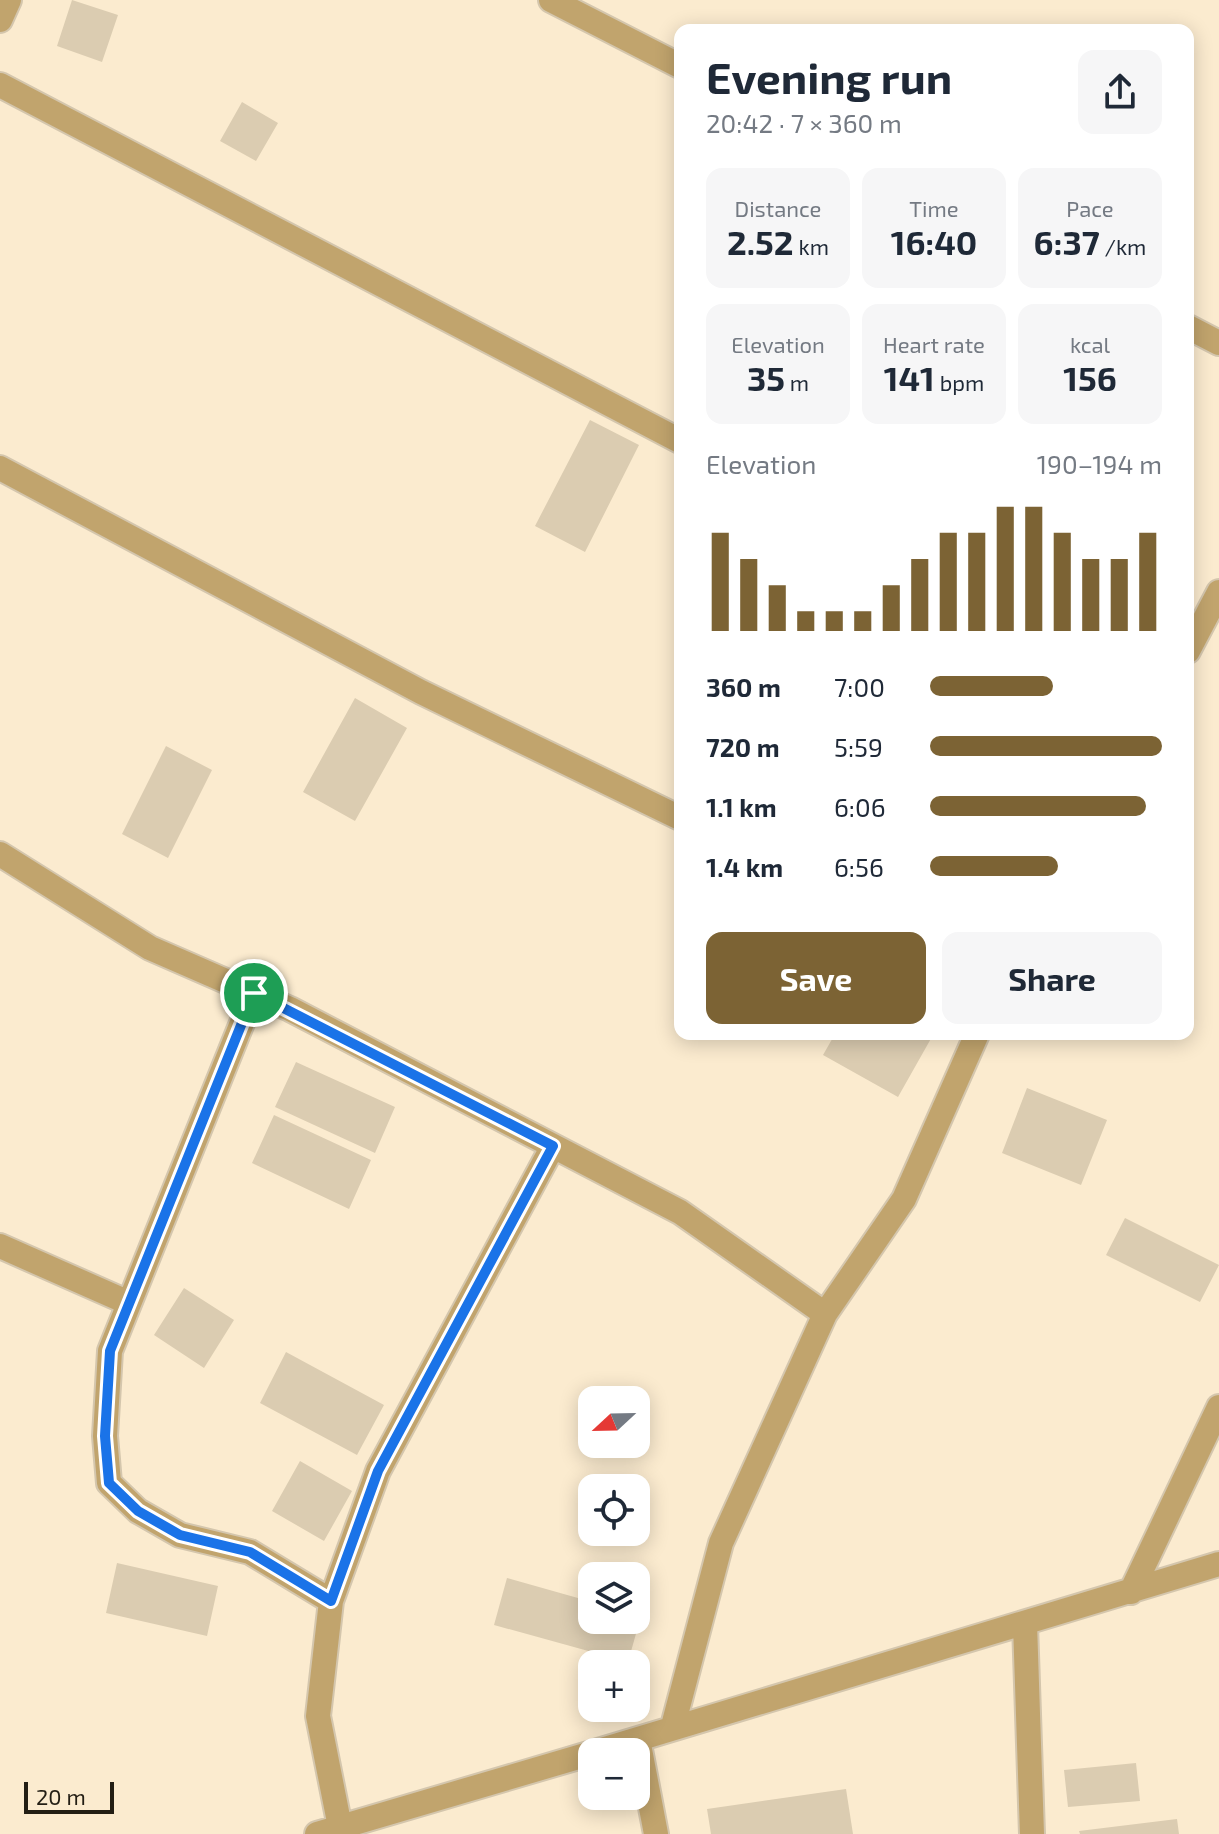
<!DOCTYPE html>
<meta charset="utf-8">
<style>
body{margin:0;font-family:"Exo 2",sans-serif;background:#f6f6f7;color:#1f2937;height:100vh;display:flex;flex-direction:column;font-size:30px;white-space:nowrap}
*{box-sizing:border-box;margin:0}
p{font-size:26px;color:#747a83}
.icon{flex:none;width:44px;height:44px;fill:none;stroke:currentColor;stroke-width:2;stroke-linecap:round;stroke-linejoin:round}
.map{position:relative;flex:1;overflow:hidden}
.details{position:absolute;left:674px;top:24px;width:520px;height:1016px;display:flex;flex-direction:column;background:#fff;border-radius:16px;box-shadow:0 4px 20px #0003}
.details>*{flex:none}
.needle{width:52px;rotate:248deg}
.controls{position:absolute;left:578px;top:1386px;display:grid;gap:16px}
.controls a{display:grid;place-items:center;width:72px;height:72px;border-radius:16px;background:#fff;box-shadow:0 4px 20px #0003;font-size:40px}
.scale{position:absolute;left:24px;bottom:20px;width:90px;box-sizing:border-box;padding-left:8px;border:4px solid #231e14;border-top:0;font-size:22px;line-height:28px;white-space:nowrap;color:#231e14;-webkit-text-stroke:6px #fbebcf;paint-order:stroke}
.pin{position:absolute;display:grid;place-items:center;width:68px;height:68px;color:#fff;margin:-34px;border:4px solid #fff;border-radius:50%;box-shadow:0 2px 8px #0007}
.round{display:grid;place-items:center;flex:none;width:84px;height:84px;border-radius:16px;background:#f6f6f7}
.summary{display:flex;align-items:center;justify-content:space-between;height:136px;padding:0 32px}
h1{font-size:44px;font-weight:700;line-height:60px}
.metrics{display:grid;grid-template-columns:repeat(3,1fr);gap:12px;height:136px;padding:8px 32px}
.metrics div{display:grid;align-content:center;border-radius:16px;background:#f6f6f7;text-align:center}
.metrics b{font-size:34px;font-weight:700}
.metrics small{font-size:22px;font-weight:400}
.metrics p{font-size:22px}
.chart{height:224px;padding:16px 32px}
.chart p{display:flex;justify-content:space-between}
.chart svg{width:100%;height:144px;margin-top:8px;stroke:#7c6334;stroke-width:6}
.button{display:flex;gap:16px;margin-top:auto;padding:16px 32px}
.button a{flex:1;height:92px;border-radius:16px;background:#7c6334;color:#fff;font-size:32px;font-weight:700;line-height:92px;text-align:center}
.button a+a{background:#f6f6f7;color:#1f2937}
ul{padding:0 32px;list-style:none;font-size:26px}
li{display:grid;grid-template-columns:128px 96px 1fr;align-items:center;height:60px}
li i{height:20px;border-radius:10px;background:#7c6334}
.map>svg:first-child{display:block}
.building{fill:#dbccb1}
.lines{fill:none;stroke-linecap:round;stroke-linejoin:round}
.minor-casing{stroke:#d4c6ad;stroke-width:28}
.minor{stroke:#c1a46d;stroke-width:24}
.route-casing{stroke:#fff;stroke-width:16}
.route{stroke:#1a73e8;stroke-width:10}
</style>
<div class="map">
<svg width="1219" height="1834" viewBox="0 0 1219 1834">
<rect width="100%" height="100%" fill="#fbebcf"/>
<path class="building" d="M72,0l46,15 -16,47 -45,-16z
M242,102l36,21 -22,38 -36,-20z
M590,420l49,25 -54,107 -50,-26z
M355,698l52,30 -52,93 -52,-29z
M166,746l46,24 -44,88 -46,-24z
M835,1034h96l2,1 -35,62 -75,-42z
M296,1062l99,45 -20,46 -100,-46z
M1027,1088l80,32 -26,65 -79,-32z
M274,1115l97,45 -22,49 -97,-46z
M1125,1218l94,47 -19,37 -94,-47z
M184,1288l50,32 -30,48 -50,-33z
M286,1352l98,53 -27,50 -97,-52z
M300,1461l52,30 -28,50 -52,-30z
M117,1563l101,23 -11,50 -101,-23z
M507,1578l85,24v18h44v-5l5,1 -13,46 -134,-37z
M1136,1763l4,38 -72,6 -4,-37z
M846,1789l7,45h-142l-4,-25z
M1177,1819l2,15h-99l-1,-3z"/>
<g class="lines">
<defs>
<path id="minor" d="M551,0l129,66
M0,20l9,-20
M0,85l680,356
M1188,327l31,16
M0,468l421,224 259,126
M1188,651l31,-59
M0,854l150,94 140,61 390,203 145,102
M254,993l-144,358 -5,85 4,47 29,28 42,24 70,17 81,49
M0,1246l129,57
M1131,1592l88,-185
M1025,1624l7,210
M673,1726l48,-183 104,-229 79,-115 73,-165
M638,1739l18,95
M595,1752l624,-188
M340,1827l-22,-111 13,-115 47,-130 175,-325
M317,1834l275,-81"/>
</defs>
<use href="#minor" class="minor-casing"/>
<use href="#minor" class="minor"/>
</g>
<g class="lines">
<defs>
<path id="route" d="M254,993l299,153 -175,325 -47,130 -81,-49 -70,-17 -42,-24 -29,-28 -4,-47 5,-85z"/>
</defs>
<use href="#route" class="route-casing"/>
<use href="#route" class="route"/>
</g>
</svg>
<div class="controls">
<a><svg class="needle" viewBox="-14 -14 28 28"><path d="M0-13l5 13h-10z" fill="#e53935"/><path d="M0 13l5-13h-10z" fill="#747a83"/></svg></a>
<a><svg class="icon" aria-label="locate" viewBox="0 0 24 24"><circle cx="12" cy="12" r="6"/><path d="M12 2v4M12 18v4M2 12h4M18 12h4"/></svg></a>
<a><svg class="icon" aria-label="layers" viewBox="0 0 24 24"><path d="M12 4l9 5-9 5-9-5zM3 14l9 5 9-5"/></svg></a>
<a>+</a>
<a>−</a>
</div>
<div class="scale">20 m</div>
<div class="pin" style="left:254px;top:993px;background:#1e9e55"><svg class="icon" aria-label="arrive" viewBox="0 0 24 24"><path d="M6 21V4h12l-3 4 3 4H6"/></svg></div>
<section class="details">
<div class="summary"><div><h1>Evening run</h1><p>20:42 · 7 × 360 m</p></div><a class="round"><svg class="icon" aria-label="share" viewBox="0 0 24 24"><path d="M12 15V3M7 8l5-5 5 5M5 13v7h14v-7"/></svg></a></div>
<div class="metrics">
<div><p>Distance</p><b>2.52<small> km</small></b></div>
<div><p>Time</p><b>16:40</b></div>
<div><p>Pace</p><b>6:37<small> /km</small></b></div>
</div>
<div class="metrics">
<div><p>Elevation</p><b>35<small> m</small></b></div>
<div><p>Heart rate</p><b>141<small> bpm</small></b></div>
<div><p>kcal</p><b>156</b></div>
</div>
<div class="chart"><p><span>Elevation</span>190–194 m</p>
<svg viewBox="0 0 160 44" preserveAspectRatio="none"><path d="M5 44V14M15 44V22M25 44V30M35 44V38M45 44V38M55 44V38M65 44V30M75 44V22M85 44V14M95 44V14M105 44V6M115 44V6M125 44V14M135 44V22M145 44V22M155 44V14"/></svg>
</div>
<ul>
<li><b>360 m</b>7:00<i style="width:53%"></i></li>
<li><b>720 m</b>5:59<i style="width:100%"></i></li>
<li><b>1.1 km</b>6:06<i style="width:93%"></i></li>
<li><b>1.4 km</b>6:56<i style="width:55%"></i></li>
</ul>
<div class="button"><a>Save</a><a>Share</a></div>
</section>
</div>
